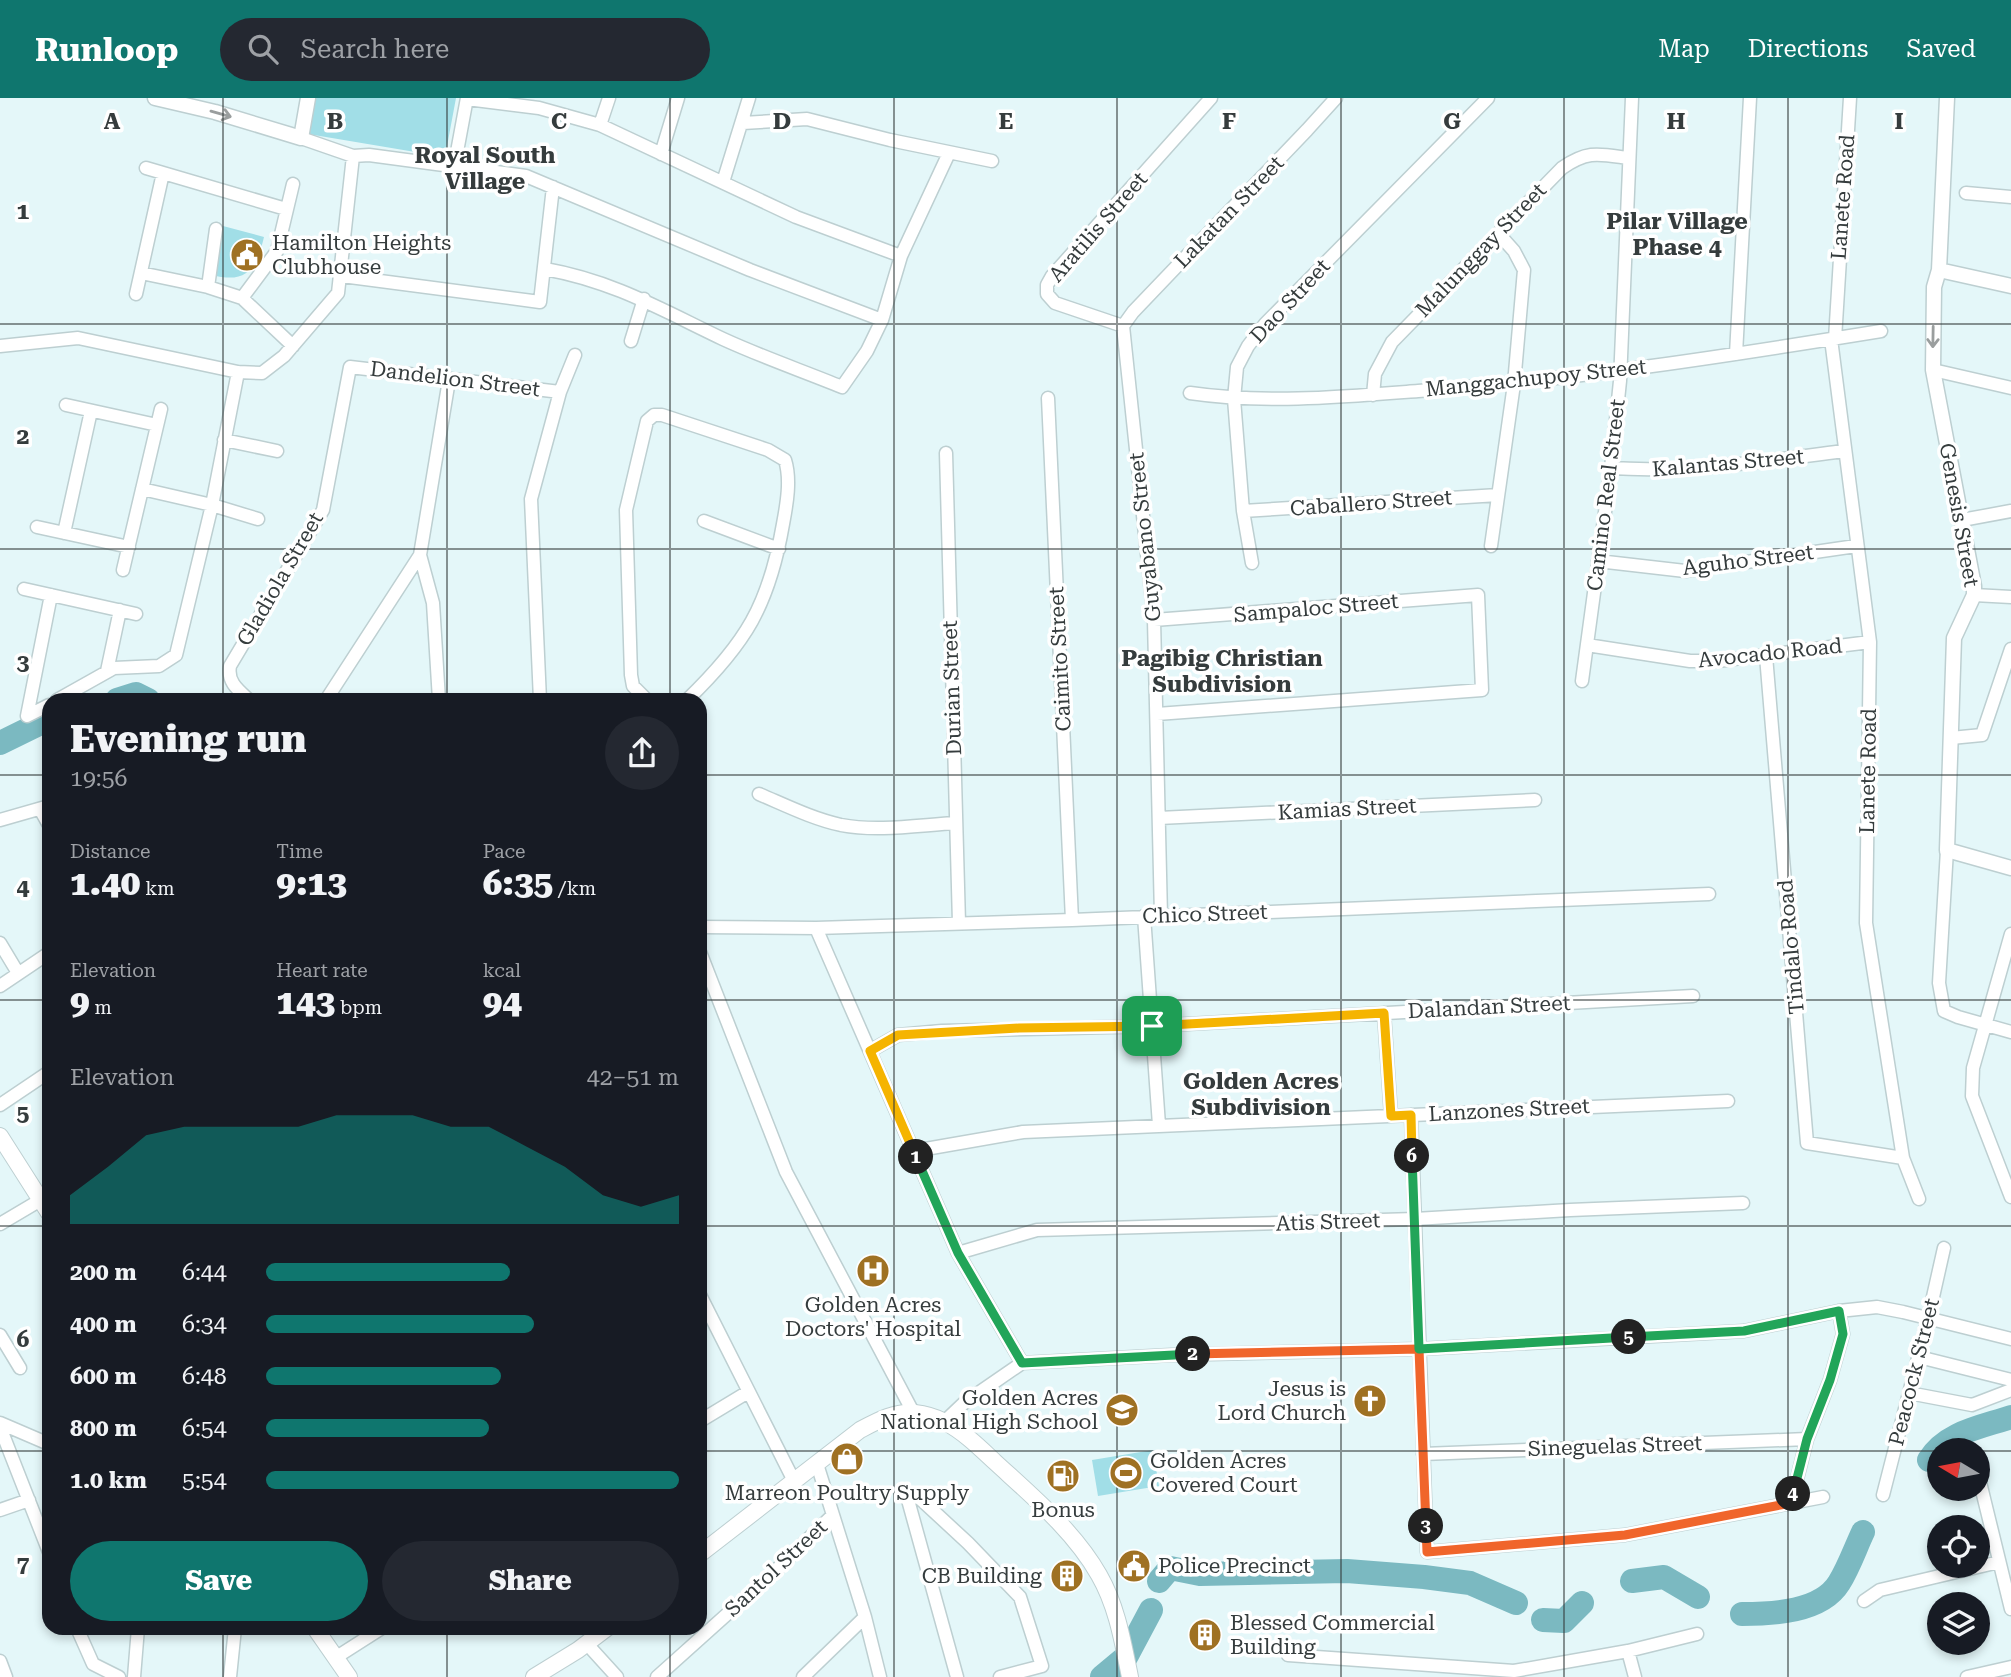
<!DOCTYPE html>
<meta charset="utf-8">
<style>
body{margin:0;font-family:"Roboto Serif",serif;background:#242831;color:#f1f3f6;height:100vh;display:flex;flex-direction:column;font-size:26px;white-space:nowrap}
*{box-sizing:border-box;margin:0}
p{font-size:23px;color:#9ea1a6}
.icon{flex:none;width:38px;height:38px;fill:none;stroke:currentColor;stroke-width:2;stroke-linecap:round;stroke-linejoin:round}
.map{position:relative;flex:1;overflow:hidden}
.details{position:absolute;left:42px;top:595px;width:665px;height:942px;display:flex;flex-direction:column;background:#171b24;border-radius:21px;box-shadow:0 4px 10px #0003}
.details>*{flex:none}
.needle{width:46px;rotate:280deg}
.buttons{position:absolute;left:1927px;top:1340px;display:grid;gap:14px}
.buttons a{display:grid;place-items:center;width:63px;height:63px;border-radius:50%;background:#171b24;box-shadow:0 4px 10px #0003;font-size:35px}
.pin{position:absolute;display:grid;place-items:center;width:60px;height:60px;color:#fff;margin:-30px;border-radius:14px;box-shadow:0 4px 10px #0006}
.km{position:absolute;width:35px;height:35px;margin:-18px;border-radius:50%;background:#222;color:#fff;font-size:19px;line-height:35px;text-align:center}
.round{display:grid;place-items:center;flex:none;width:74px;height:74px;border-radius:37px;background:#242831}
.head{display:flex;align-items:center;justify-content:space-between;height:119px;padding:0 28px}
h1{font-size:38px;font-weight:800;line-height:52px}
.figures{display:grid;grid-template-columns:repeat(3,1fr);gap:10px;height:119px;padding:7px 28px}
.figures div{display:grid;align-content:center}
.figures b{font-size:35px;font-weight:800}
.figures small{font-size:19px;font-weight:400}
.figures p{font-size:19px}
.chart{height:196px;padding:14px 28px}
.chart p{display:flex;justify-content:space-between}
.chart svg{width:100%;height:126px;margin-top:7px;fill:#0f766e;opacity:.7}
.cta{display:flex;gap:14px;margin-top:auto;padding:14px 28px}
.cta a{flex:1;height:80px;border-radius:42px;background:#0f766e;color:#fff;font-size:28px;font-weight:800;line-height:80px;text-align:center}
.cta a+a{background:#242831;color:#f1f3f6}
ul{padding:0 28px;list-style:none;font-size:23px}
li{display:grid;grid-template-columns:112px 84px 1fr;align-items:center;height:52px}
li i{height:18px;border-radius:9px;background:#0f766e}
header{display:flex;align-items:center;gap:42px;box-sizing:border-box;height:98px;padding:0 35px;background:#0f766e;color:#fff}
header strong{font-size:33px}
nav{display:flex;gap:38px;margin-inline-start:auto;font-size:24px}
.search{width:490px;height:63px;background:#242831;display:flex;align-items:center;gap:18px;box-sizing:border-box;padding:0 24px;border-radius:38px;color:#9ea1a6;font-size:26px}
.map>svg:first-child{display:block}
.green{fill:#a1dee7}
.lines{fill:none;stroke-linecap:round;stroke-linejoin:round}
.river{stroke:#7bb9c1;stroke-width:24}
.minor-casing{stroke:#bdcfd1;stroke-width:15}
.tertiary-casing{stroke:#bdcfd1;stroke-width:17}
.secondary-casing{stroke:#bdcfd1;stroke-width:18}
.minor{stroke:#fff;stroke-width:12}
.tertiary{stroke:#fff;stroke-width:14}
.secondary{stroke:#fff;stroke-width:16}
.oneway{stroke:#9a9e9e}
.split-1-casing{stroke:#fff;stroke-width:14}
.split-2-casing{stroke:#fff;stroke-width:14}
.split-3-casing{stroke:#fff;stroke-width:14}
.split-4-casing{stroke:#fff;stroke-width:14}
.split-5-casing{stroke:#fff;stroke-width:14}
.split-6-casing{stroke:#fff;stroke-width:14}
.split-7-casing{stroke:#fff;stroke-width:14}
.split-1{stroke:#f5b400;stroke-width:9}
.split-2{stroke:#22a559;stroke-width:9}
.split-3{stroke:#f0652b;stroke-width:9}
.split-4{stroke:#f0652b;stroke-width:9}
.split-5{stroke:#22a559;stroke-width:9}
.split-6{stroke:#22a559;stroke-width:9}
.split-7{stroke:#f5b400;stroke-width:9}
.grid{fill:none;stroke:#353c3d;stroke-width:2;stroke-opacity:0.55}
.labels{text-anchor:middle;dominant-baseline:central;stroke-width:7;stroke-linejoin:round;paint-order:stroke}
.street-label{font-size:21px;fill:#353c3d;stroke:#fff}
.poi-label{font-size:21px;fill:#353c3d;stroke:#fff;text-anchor:start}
.neighbourhood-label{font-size:23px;font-weight:bold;fill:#353c3d;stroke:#fff}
.grid-label{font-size:23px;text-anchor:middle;font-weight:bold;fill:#353c3d;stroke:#fff;stroke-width:7;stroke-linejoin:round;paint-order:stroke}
</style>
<header>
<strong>Runloop</strong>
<div class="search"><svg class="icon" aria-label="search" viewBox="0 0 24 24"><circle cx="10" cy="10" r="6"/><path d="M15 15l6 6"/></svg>Search here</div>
<nav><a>Map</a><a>Directions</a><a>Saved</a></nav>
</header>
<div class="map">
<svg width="2011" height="1579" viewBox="0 0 2011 1579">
<rect width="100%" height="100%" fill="#e4f7f9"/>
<path class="green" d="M315,0h141l-11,59 -137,-23z
M223,128l41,11c-7,29 -15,46 -48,39l-2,-4z
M1153,1352l6,36 -61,10 -6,-36z"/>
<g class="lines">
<path class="river" d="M117,602l19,-6 12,6
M0,645l49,-24
M1929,1362c17,-28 53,-33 82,-43
M1159,1483l11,-13 30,6 147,-3 77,6 46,6 46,20
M1632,1483l32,-4 34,20
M1742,1516c31,0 79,-2 97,-31 10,-16 16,-34 24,-51
M1543,1522l21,1 18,-18
M1102,1579l24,-20 25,-47"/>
<defs>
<path id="minor" d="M467,1l72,9 61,17 196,92 105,39
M743,25l64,-4 83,21 102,21
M600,27l9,-27
M301,40l52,18 16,-1 157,21 224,94 132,50
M661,56l17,-56
M146,70l140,41
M454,70l13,-70
M723,84l26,-84
M1966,95l45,4
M545,171c68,12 117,41 178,70 39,18 80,32 119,48l25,-36 15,-31 19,-64 48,-103
M141,175l67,14 34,11 51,48
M342,178l198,26 13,-115
M208,189l8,-58
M136,196l27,-121
M242,200l35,-47 16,-67
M1123,228l31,294 7,296
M1123,228l-68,-23 -8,-9v-9l5,-9 159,-178
M1123,228l10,-14 174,-182 29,-32
M1831,241l39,303 -4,281 37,235 16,41
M1835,241l15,-241
M631,243l13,-42
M0,248l78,-8 160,34 24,1 22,-17 54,-63 15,-137
M1736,256l14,-256
M1933,272l78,18
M1190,295c75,11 152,4 228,-2 155,-11 309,-35 463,-60
M1373,297l2,-21 17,-32 170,-174c26,-18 37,-14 66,-10
M1048,300l24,522
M66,307l91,20
M224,342l53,11
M946,355l13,470
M1611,370c78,5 156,-7 233,-17
M142,391l70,16 46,14
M1243,413l255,-16
M1962,422l49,-9
M704,423l75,28
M37,429l92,20
M64,435l27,-122
M1491,448l23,-162 10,-114 -10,-19 -16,-18
M420,457l13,48 6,97
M1598,463l87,10 171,-25
M1252,465l-9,-52 -9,-112 3,-32 11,-21 17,-22 223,-226
M123,472l38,-161
M24,491l112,25
M1974,497l37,2
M1154,522l324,-25 4,95 -325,24
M1587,547l103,16h28l152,-19
M1766,558l41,487 96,15
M107,573l13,-61
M1582,583l29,-213 9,-87 12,-283
M57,602l57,-32 45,-2 17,-11 36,-150 26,-133
M249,602c-11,-10 -22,-18 -19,-34l93,-156 27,-143 210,25
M326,602l94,-145 29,-175
M540,602l-9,-201 29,-107 15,-37
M647,602l-14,-14 -2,-11 -5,-165 21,-89 7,-6h8l106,35 17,10c6,19 2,43 -2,64 -14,81 -37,119 -96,176
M27,618l24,-121
M27,618l22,-11
M1951,640l31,-3 29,-86
M759,696c26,11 54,25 82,31 37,7 78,0 115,-2
M40,711l9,16
M1159,720l376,-18
M0,722l49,-14
M1947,752l-8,133 5,28 14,6 53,15
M1144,818l15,209
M700,829l116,1 256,-8 637,-26
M816,830l142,325 64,110
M2011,836l-38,134 -1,28 39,101
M0,845l18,30
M700,854l86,220 127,240
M0,888l49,-33
M1384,915l7,103
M870,953l28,-16 44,-4 210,-5 541,-30
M0,1007l49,-33
M1411,1017l16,437 198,-17 198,-38
M914,1053l109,-19 705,-31
M0,1126l49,-29
M958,1155l79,-23 378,-11 155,-9 173,-7
M700,1197l94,186
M0,1237l20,33
M1919,1259l92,23
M1909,1295l63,12 39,-15
M700,1323l48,-29
M944,1324l20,-19 58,-40 149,-8 248,-6 325,-18 95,-20 38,-4 26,5 108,27
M0,1325l49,21
M0,1329l49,125
M1423,1356l384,-15
M817,1366l48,153 15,60
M1978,1376l33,135
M1883,1397l45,-176 16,-71
M1791,1405l16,-64 23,-59 13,-46 -4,-23
M0,1412l29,-10
M1864,1503l16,-11 119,-28
M77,1530l16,36 26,13
M587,1546l30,33
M1628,1553l7,26
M1288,1557l226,16 114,-20 69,-17
M335,1560l47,-30
M0,1563l6,16
M134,1579l4,-49
M230,1579l5,-49
M657,1579l117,-105 59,-57
M803,1579l62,-60
M957,1579l-49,-177 2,-5 5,-1 53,49 52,54 22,69 -42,11
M1967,1579l44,-10"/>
<path id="tertiary" d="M155,0l60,14 86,26 7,-40
M1947,0l-8,172 -5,17 -1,83 41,216v9l-20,43 -7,212 64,18
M1939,172l72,16"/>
<path id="secondary" d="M0,1038l49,77
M700,1456l160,-124c17,-9 35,-19 55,-17 10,1 22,5 30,9 19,10 35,26 50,40 37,34 79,69 104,113 18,31 24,68 31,102
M315,1530l34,49
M534,1579l44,-27 29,-22"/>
</defs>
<use href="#minor" class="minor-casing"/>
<use href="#tertiary" class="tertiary-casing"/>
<use href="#secondary" class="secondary-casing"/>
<use href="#minor" class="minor"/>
<use href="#tertiary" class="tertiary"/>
<use href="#secondary" class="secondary"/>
</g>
<defs><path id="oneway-shaft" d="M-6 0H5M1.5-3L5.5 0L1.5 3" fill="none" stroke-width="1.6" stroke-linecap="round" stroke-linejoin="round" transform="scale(1.75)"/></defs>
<g class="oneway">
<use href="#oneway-shaft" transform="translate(221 16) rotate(16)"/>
<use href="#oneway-shaft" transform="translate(1933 239) rotate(91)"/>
</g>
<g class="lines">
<defs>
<path id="split-1" d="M916,1059l-46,-106 28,-16 121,-7 133,-2"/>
<path id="split-2" d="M916,1059l42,96 64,110 171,-9"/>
<path id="split-3" d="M1193,1256l226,-5 7,177"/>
<path id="split-4" d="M1426,1428l1,26 198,-17 166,-32 2,-9"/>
<path id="split-5" d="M1629,1239l115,-6 95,-20 4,23 -13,46 -23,59 -14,55"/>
<path id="split-6" d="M1412,1058l7,193 210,-12"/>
<path id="split-7" d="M1152,928l232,-13 7,103 20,-1 1,41"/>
</defs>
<use href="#split-1" class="split-1-casing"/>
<use href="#split-2" class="split-2-casing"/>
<use href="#split-3" class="split-3-casing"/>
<use href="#split-4" class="split-4-casing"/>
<use href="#split-5" class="split-5-casing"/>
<use href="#split-6" class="split-6-casing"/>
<use href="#split-7" class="split-7-casing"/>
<use href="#split-1" class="split-1"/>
<use href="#split-2" class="split-2"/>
<use href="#split-3" class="split-3"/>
<use href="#split-4" class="split-4"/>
<use href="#split-5" class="split-5"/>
<use href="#split-6" class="split-6"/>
<use href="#split-7" class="split-7"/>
</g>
<path class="grid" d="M223,0v602M447,0v602M670,0v602M894,0v1579M1117,0v1579M1341,0v1579M1564,0v1579M1788,0v1579M0,226h2011M0,451h2011M0,677h49M700,677h1311M0,902h49M700,902h1311M0,1128h49M700,1128h1311M0,1353h49M700,1353h1239M1978,1353h33M223,1530v49M447,1530v49M670,1530v49"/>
<defs>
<symbol id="civic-disc" viewBox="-11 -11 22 22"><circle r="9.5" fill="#9f7123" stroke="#fff"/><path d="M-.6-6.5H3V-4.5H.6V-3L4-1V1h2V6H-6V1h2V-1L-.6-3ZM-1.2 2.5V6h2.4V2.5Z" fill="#fff"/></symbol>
<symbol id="hospital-disc" viewBox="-11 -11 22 22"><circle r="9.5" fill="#9f7123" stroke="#fff"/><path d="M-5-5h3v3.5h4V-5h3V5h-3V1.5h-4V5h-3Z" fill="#fff"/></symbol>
<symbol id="church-disc" viewBox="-11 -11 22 22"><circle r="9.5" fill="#9f7123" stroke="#fff"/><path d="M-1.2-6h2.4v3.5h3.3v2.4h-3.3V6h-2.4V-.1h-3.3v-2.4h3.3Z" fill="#fff"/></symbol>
<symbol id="school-disc" viewBox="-11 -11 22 22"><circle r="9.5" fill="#9f7123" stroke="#fff"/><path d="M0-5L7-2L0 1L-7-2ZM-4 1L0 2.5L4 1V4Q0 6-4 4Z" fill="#fff"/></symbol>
<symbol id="shop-disc" viewBox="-11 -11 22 22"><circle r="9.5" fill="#9f7123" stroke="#fff"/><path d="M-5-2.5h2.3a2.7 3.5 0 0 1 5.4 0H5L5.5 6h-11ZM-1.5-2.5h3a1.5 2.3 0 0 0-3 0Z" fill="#fff"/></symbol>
<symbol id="stadium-disc" viewBox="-11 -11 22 22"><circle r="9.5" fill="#9f7123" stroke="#fff"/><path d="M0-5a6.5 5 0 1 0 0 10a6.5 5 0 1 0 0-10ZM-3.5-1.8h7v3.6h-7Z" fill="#fff"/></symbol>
<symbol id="fuel-disc" viewBox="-11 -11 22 22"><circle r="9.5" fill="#9f7123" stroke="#fff"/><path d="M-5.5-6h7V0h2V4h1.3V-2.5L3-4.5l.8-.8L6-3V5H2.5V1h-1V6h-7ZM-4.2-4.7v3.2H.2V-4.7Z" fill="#fff"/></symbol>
<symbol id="building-disc" viewBox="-11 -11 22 22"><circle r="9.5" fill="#9f7123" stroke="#fff"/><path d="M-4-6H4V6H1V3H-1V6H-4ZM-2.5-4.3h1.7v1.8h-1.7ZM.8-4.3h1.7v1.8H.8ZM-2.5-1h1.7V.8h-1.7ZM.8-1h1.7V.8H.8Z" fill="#fff"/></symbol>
</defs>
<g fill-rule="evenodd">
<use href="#civic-disc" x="228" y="138" width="38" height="38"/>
<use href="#hospital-disc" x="854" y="1154" width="38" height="38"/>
<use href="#church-disc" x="1351" y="1284" width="38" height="38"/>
<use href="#school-disc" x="1103" y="1293" width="38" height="38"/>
<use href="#shop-disc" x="828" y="1342" width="38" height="38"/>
<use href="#stadium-disc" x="1107" y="1356" width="38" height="38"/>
<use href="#fuel-disc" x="1044" y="1359" width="38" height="38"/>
<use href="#civic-disc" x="1115" y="1449" width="38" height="38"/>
<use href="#building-disc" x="1048" y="1459" width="38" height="38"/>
<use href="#building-disc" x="1186" y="1518" width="38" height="38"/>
</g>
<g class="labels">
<g class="street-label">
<text transform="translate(1843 99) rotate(-86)">Lanete Road</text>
<text transform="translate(1229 114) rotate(-46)">Lakatan Street</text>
<text transform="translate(1098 129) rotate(-49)">Aratilis Street</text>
<text transform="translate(1481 152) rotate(-46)">Malunggay Street</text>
<text transform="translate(1290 203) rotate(-47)">Dao Street</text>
<text transform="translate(1536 280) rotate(-6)">Manggachupoy Street</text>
<text transform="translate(455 281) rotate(7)">Dandelion Street</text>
<text transform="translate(1728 365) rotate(-5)">Kalantas Street</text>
<text transform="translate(1606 397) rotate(-83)">Camino Real Street</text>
<text transform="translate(1371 405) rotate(-4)">Caballero Street</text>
<text transform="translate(1959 417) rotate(80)">Genesis Street</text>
<text transform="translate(1145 439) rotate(-96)">Guyabano Street</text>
<text transform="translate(1748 462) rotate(-7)">Aguho Street</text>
<text transform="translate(280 481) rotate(-60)">Gladiola Street</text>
<text transform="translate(1316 510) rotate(-5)">Sampaloc Street</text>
<text transform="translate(1770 555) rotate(-6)">Avocado Road</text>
<text transform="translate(1060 561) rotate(-93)">Caimito Street</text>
<text transform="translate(952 590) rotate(-92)">Durian Street</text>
<text transform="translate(1868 673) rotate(-89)">Lanete Road</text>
<text transform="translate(1347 711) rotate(-3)">Kamias Street</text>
<text transform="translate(1205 816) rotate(-2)">Chico Street</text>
<text transform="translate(1791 849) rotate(-95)">Tindalo Road</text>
<text transform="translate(1489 909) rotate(-3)">Dalandan Street</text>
<text transform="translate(1509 1012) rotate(-3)">Lanzones Street</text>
<text transform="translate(1328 1124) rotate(-2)">Atis Street</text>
<text transform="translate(1914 1274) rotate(-76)">Peacock Street</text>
<text transform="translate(1615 1348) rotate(-2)">Sineguelas Street</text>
<text transform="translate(776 1470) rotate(-43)">Santol Street</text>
</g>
<g class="poi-label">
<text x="272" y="145">Hamilton Heights<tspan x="272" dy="24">Clubhouse</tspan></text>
<text x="873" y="1207" text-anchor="middle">Golden Acres<tspan x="873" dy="24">Doctors' Hospital</tspan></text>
<text x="1346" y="1291" text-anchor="end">Jesus is<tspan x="1346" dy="24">Lord Church</tspan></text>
<text x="1098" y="1300" text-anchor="end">Golden Acres<tspan x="1098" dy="24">National High School</tspan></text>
<text x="1150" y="1363">Golden Acres<tspan x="1150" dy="24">Covered Court</tspan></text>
<text x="847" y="1395" text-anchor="middle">Marreon Poultry Supply</text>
<text x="1063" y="1412" text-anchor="middle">Bonus</text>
<text x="1158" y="1468">Police Precinct</text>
<text x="1042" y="1478" text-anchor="end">CB Building</text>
<text x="1230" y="1525">Blessed Commercial<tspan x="1230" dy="24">Building</tspan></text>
</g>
<g class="neighbourhood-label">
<text x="485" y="57">Royal South<tspan x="485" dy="26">Village</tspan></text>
<text x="1677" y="123">Pilar Village<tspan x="1677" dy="26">Phase 4</tspan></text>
<text x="1222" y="560">Pagibig Christian<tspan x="1222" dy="26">Subdivision</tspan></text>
<text x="1261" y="983">Golden Acres<tspan x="1261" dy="26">Subdivision</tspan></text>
</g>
</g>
<g class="grid-label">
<text x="112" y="31">A</text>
<text x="335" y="31">B</text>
<text x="559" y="31">C</text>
<text x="782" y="31">D</text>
<text x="1006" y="31">E</text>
<text x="1229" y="31">F</text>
<text x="1452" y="31">G</text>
<text x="1676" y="31">H</text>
<text x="1899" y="31">I</text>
<text x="23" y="121">1</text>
<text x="23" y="346">2</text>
<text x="23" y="572">3</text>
<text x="23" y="797">4</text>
<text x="23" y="1023">5</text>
<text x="23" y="1249">6</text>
<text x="23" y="1474">7</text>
</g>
</svg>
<div class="buttons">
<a><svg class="needle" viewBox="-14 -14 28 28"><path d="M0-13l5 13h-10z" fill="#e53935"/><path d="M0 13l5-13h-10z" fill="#9ea1a6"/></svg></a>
<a><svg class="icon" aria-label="locate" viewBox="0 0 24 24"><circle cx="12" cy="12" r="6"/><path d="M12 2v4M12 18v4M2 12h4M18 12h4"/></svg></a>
<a><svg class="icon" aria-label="layers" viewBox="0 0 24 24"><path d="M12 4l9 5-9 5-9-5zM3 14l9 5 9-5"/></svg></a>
</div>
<div class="pin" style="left:1152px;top:928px;background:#1e9e55"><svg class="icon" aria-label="arrive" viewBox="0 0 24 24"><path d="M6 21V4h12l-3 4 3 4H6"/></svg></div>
<b class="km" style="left:916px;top:1059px">1</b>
<b class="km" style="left:1193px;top:1256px">2</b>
<b class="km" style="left:1426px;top:1428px">3</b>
<b class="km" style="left:1793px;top:1396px">4</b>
<b class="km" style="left:1629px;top:1239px">5</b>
<b class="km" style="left:1412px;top:1058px">6</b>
<section class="details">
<div class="head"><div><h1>Evening run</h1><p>19:56</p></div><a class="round"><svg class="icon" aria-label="share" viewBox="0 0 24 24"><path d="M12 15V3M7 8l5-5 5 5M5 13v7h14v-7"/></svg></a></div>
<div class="figures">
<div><p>Distance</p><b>1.40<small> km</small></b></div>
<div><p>Time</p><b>9:13</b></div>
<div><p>Pace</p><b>6:35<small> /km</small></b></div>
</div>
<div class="figures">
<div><p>Elevation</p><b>9<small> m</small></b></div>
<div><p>Heart rate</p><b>143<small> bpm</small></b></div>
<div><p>kcal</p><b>94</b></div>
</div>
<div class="chart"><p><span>Elevation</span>42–51 m</p>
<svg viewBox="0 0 160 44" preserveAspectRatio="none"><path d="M0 44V34L10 24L20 13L30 10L40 10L50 10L60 10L70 6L80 6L90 6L100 10L110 10L120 17L130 24L140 34L150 38L160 34V44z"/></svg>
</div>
<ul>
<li><b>200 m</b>6:44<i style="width:59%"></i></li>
<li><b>400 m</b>6:34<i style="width:65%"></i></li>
<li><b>600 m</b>6:48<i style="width:57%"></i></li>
<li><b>800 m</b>6:54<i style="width:54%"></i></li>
<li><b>1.0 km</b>5:54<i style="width:100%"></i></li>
</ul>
<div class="cta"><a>Save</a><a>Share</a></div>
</section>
</div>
